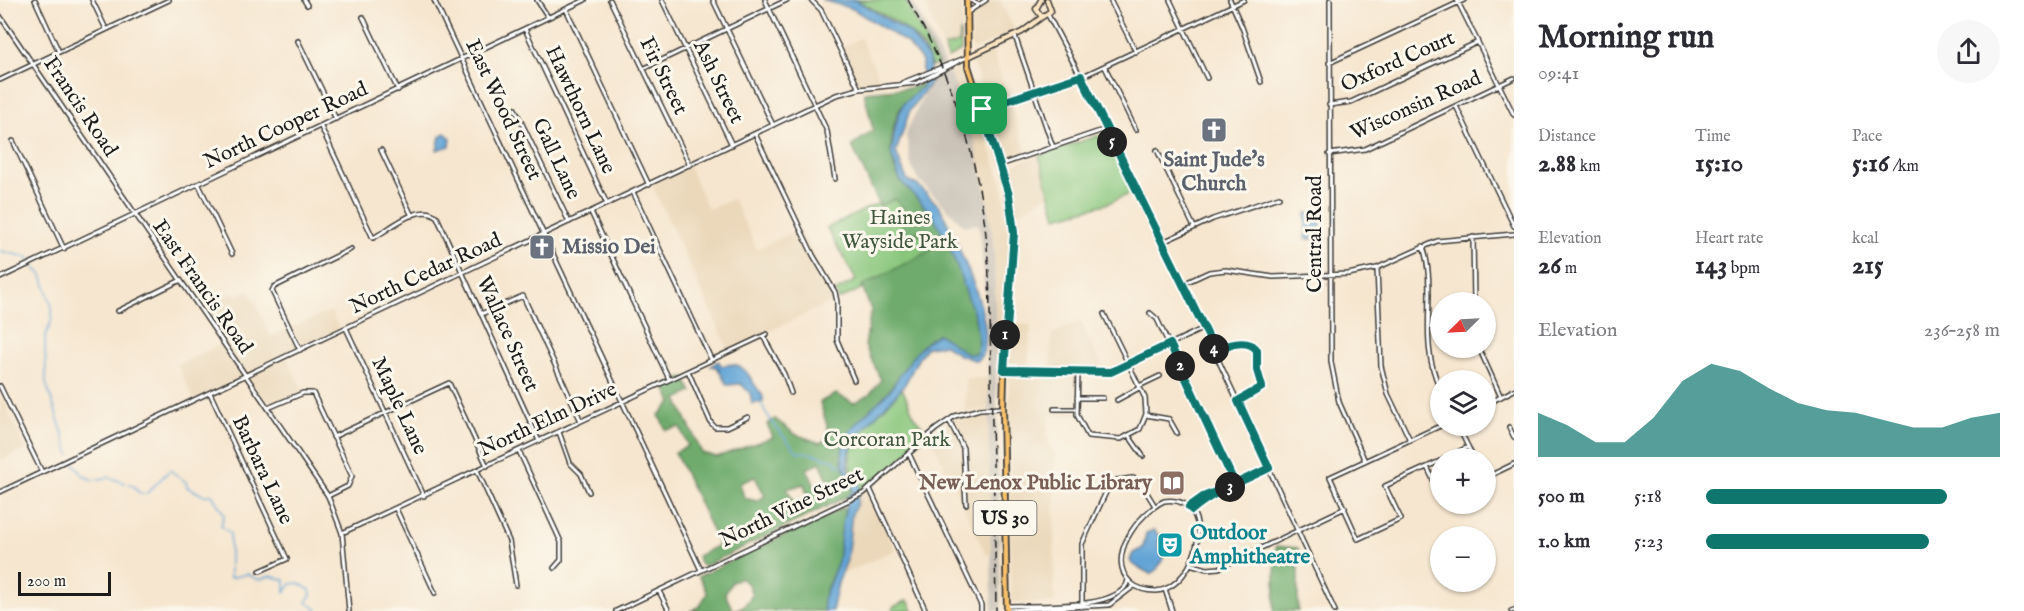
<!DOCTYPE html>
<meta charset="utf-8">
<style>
body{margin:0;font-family:"IM FELL English",serif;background:#f7f7f7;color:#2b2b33;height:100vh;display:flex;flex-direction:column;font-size:22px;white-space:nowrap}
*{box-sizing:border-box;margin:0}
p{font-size:20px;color:#7c7c81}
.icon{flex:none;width:33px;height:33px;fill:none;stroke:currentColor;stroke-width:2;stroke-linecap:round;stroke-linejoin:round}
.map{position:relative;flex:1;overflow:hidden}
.drawer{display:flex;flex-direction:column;background:#fff;width:510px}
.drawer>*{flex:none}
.needle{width:39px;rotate:246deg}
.controls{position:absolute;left:1430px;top:292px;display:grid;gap:12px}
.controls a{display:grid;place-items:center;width:66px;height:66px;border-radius:50%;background:#fff;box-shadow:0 2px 4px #0004;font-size:30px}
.scale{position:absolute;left:18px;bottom:15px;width:93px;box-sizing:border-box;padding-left:6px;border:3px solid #1c1c1c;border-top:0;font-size:16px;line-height:21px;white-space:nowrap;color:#1c1c1c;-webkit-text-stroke:4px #fbf7ec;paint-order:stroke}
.pin{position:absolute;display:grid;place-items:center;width:51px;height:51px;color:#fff;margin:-26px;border-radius:12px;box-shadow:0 3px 9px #0006}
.km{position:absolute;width:30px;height:30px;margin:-15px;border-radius:50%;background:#222;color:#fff;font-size:16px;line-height:30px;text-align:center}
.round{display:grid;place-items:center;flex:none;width:63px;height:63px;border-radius:32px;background:#f7f7f7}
.head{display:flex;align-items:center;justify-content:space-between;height:102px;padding:0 24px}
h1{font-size:33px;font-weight:800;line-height:45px}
.stats{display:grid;grid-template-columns:repeat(3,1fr);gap:9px;height:102px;padding:6px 24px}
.stats div{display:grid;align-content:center}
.stats b{font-size:26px;font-weight:800}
.stats small{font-size:16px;font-weight:400}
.stats p{font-size:16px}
.chart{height:168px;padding:12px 24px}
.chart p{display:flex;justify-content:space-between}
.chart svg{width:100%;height:108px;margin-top:6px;fill:#0f766e;opacity:.7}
ul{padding:0 24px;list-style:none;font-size:20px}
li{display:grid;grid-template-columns:96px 72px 1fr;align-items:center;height:45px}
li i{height:15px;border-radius:8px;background:#0f766e}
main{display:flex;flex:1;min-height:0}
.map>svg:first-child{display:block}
.built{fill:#ebd8ba}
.industrial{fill:#cbc3b8}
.green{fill:#88c67c;stroke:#52714c;stroke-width:1.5}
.forest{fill:#6eab6c;stroke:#456444;stroke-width:1.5;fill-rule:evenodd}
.water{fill:#63a4d6;stroke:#406079;stroke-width:1.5}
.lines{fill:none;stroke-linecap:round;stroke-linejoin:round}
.stream{stroke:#63a4d6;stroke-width:1.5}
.minor-casing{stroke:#3d3a37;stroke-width:6}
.tertiary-casing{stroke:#3d3a37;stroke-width:6}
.secondary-casing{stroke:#3d3a37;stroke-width:7}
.primary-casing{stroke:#3d3a37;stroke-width:8}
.minor{stroke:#fff;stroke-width:3}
.tertiary{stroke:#fff;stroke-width:3}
.secondary{stroke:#fce6c4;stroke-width:4}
.primary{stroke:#f7c06c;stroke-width:4.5}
.rail{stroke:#1c1c1c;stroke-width:1.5;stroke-dasharray:9 4.5;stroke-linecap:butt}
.route-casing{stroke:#fff;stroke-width:12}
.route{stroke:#0f766e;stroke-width:8}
.labels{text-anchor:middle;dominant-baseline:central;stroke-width:6;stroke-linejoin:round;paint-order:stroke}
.shield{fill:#fbf7ec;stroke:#5f5e5a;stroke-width:1.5}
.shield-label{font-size:20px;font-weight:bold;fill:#1c1c1c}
.street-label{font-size:21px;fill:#1c1c1c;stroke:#fbf7ec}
.worship-label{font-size:21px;font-weight:bold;fill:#5b616d;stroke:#fbf7ec}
.park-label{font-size:21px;fill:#42583e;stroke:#fbf7ec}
.education-label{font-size:21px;font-weight:bold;fill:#785e54;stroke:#fbf7ec;text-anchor:end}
.culture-label{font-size:21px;font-weight:bold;fill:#0d838f;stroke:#fbf7ec;text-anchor:start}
</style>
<main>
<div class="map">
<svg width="1514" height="611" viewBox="0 0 1514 611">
<rect width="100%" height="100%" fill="#fbf7ec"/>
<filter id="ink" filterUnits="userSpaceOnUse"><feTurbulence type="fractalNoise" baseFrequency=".0167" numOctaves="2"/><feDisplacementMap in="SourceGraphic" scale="12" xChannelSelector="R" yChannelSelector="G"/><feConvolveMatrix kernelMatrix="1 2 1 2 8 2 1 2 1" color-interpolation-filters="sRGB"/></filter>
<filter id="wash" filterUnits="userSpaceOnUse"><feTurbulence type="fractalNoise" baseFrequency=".008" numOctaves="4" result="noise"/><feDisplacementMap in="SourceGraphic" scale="24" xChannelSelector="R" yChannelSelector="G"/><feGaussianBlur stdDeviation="1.35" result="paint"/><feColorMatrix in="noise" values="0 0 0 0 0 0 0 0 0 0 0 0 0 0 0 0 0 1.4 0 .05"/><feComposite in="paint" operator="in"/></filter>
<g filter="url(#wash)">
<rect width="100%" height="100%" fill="#f6e6cf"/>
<path class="built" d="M923,0h40l-1,49 -4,6 -10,3z
M992,0h8l15,31 -40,18 -4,-3v-36z
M860,38l18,37 2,11 -21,2 -19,-40z
M992,50l17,50 -21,6 -15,-42 2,-5z
M960,69l5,5 20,58 17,52 7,35 1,27 -10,114h-4l-2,-107 -27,-133 -18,-48z
M1010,102l17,53 -26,9 -18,-54z
M1039,155l11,39 -34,20 -10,-47z
M689,166l19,43 25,-10 24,50 43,-20 36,71 -107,50 -77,-165z
M249,290l22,46 60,-25 8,19 -53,26 17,36 -35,16 -69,-99 35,-16 2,3z
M1081,321l23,50h-54l2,-37z
M1007,324l24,1 -3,45 -23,-1z
M222,344l22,31 -50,25 -17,-35z
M1079,373l-1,42 -30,1v22l7,20 -1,145h-39l-4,-5 -2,-223z
M966,378h22v30l-23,4z
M0,393l26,56 -26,12z
M988,409l4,144 -6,2 -56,-120 26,-18z
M869,490l26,60 -54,25 6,-15 5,-47 6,-15z"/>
<path class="industrial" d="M902,0h10l41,81 22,63 13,60 6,49 7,358h-9l-5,-278 -6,-95 -3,-14 -14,2 -5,-5 -42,-43 -6,-13 -5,-29 2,-8 23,-48 10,-5z"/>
<path class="green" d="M855,0h50l33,64 -7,3c-5,-34 -50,-54 -76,-67z
M960,31l1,20 -13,7 -4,-11 15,-4z
M1104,134l30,58 -28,12 -50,13 -17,-62z
M907,189l26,27 16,29 -110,55 -3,-9 20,-11 -29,-52z
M902,388l13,30 14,15 -59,54 -12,6 2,-8c-32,-39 19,-67 42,-97z
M908,600l5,11h-21l1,-4z"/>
<path class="forest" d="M923,83c-3,11 -15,15 -21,23 -8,11 -12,36 -10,49 2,30 28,40 42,62 17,25 49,105 44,133l-2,4h-9l-29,-20c-22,15 -32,35 -48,55 -14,19 -41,33 -47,58 -5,24 11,32 9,47l-147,72 -4,-1 -4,-9 22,-11 -44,-93 13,-6 -8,-19 -14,3 -7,-15 13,-13 -8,-16 20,-9 8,15 -15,7 25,54 15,4 56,-20 -6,-13 8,-5 20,15 25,9 5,-3 3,-11 -8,-27 16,-8 18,9 15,-8 12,-15 -16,-34 6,-36 -9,-24 79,-41 -4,-7 -10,5 -10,-11 -11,7 -6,-9 6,-9 -1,-12 -10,-10 -15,7 -28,-60 21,-16 -9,-38 45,-4zM820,462l14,31 -13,6 -14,-30zM755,477l10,19 -8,5 -13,-3 -4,-15zM804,484l6,21 -13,4 -10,-20z
M842,508l3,1 -7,53 -13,30 -1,19h-133l9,-5 7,-13 -8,-17zM740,578l8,6 4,11 -7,10 -12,6 -8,-18 7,-11z
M1276,546l22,2v63h-24z"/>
<path class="water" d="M822,0h34l54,33 19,26 2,23 -21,28 -14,42 11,28 12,6 21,21 4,8c12,29 61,121 33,146l-18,-6 -14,-10 -18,2c-11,11 -15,27 -24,40 -15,19 -59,53 -55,78 1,9 7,13 12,20l-3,19 -5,9 -5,47 -9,23 -6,28h-8l-1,-12 15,-37 4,-38 6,-27 5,-6c-4,-18 -14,-23 -10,-43 5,-25 32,-40 47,-58 15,-21 25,-43 48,-56l30,20h8l3,-11 -4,-26 -26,-72 -16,-29 -33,-36 -9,-26 5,-31 7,-19 19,-17v-26l-15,-18 -54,-34z
M445,133l6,5 -1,8 -13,4 3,-14z
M1321,212v27h-15v-26z
M718,361l4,5c18,-6 25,5 33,19 4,7 9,8 8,17l-11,2 -2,-11 -9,-9 -14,1 -10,-18 -6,-1z
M1154,530l6,7 -2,7 6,13 -8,14 -6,3 -18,-10 -2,-4 3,-7 10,-5 3,-15z"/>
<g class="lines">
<path class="stream" d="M0,251l27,6 3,4
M33,266l9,9 10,32v12l-7,19 1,45 24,72
M761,403c10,22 23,32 36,49 15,-1 24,6 38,8l1,3 5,3
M73,462l10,13 9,5 14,-2
M108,477l17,6
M129,484l4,1 6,8 7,1 24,-24 16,12 1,5 16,8h9l12,19 -3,12 9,7v45l17,-4 12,6 11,-4 15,4v12l6,-8 7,-1 12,7 1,5 -5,7 13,9"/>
</g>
</g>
<g filter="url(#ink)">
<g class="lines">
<defs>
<path id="minor" d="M35,0l24,52
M92,0l14,29
M304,0l3,5
M434,0l267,570
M537,0l11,17
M610,0l80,165
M662,0l70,145
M713,0l60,125
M765,0l62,131 8,48
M811,0l10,10 38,79
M970,0l7,4
M1110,0l26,52
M1170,0l37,78
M1230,0l12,27 19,55
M1330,0l1,362 8,40 26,59
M1457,0l57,115
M566,9l83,176
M968,12l18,-12
M363,17l35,73
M525,29l82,175
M1015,36l38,111
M298,41l38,78
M1329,63l135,-63
M1105,67l31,63
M643,69l144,-69
M0,80l169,-80
M1329,105l22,-3 127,-60
M1456,106l58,120
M515,109l54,113
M982,109l99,-32 163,-77
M321,127l52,111c16,-8 47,-37 64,-21l102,224
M755,134l58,121 22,37 2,10v38l17,40
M13,141l51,108
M381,150l31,66
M1157,150l37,77
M1329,154l36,-5 149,-71
M1000,165l106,-36
M199,185l33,69
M633,192l78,167
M591,212l78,167
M1473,237l1,66
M1163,242l50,-23 66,-22
M1423,246c15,47 -6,94 17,142
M1377,268l4,98 7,28 22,46
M0,278l585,-278
M1183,284l26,-12 17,-2 47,7 75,-3 29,-6 60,-27 77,-7
M118,311l61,-30
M1150,313l7,6 78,165
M481,314l42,-18 58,125
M346,328l78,168
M763,336l21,38 7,19
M1479,348l22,49
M300,350l-28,-59 2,-4 77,-38
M1215,350c12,-5 33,-11 42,0v20l5,17 -24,14
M1004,370l107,2 93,-44
M688,371l23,52 4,4h12l21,-10
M1078,372l-1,43 11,21 33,3 19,-10 6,-15 -1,-16 -41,-84
M0,386l42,86
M1139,386l21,-10
M210,393l77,166 -27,12
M1077,398h26
M1117,400l22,-12
M1485,405l29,-15
M268,408l35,-15h10l39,83 -4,10 -20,10
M1054,409h23
M1146,415l23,4 8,14
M949,420l14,28 3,56
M1458,426l16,33
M1509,427l5,10
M559,432l11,31 11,11 8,18
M1129,436l14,20
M333,437l116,-54 38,83
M519,451l42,91v18l-7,8
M909,454l72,151v6
M1444,459l24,-12
M1440,461l-55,25 16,33 -43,20 -28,-62 110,-51
M1427,467l13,27
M477,470l32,71 7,44
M1485,478l29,-14
M870,489l56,122
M1164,501c56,-7 35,87 -8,90 -9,0 -18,-2 -25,-8 -27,-25 8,-70 33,-82z
M1190,506l13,-9 15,-5
M396,509l39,84
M1192,510l28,-18 49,-24
M342,533l425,-199
M1190,564l17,5 12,-1 126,-60
M1165,589l7,22
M659,591l10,20
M1007,606c27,-1 115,5 121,-26
M1082,607v-63l25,-54 10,-10 16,-2 6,2 16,26
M1007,610l102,-5 25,-19
M616,611l248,-118 72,-64 19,-13 25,-7 23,-1"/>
<path id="tertiary" d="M1048,15l33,62 102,207 152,327
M0,16l328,480 14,37 7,78
M902,83l63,-25
M0,492l836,-397 23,-6 58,-6 50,-26
M1511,611l3,-1"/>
<path id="secondary" d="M1041,0l-5,9 6,8 9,-6 -4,-11
M968,57l54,-25 20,-15"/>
<path id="primary" d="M967,0l1,66 38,119 8,48 -9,111 -2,64 4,203"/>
</defs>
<use href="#minor" class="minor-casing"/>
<use href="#tertiary" class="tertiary-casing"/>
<use href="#secondary" class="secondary-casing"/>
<use href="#primary" class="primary-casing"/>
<use href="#minor" class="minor"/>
<use href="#tertiary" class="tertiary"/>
<use href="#secondary" class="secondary"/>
<use href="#primary" class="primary"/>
<path class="rail" d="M908,0c42,72 69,152 78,235 5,49 4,100 5,149 2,76 4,151 5,227"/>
</g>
</g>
<g class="lines" filter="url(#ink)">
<defs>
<path id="route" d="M982,109l27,86 5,38 -10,137 107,2 59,-28 65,140 -32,13 -14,10 3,3c22,-19 51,-29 77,-42l-31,-67 24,-14 -5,-17v-20c-9,-12 -30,-5 -42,0l-134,-274 -99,33"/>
</defs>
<use href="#route" class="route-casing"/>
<use href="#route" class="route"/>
</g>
<defs>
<symbol id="church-square" viewBox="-11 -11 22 22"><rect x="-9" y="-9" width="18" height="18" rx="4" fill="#6b7280" stroke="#fbf7ec"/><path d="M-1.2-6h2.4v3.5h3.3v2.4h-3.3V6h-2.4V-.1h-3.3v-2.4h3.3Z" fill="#fff"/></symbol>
<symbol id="library-square" viewBox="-11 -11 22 22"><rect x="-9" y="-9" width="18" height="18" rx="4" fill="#8d6e63" stroke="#fbf7ec"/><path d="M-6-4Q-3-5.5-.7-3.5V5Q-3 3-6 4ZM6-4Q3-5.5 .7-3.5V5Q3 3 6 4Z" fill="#fff"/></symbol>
<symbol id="theatre-square" viewBox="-11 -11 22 22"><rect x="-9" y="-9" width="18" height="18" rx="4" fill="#0f9aa8" stroke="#fbf7ec"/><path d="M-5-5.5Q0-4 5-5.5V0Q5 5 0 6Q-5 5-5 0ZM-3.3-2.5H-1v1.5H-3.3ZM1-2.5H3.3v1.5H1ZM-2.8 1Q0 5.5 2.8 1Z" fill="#fff"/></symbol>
</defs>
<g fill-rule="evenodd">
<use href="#church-square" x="1199" y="115" width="30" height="30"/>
<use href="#church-square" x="527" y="232" width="30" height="30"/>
<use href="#library-square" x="1157" y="468" width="30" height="30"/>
<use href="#theatre-square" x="1155" y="530" width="30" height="30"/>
</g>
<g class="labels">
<rect class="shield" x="973.5" y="501" width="63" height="34" rx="4.5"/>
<g class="shield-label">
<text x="1005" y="518">US 30</text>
</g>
<g class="street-label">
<text transform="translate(1398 62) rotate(-24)">Oxford Court</text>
<text transform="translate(663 76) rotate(64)">Fir Street</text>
<text transform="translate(718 82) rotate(64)">Ash Street</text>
<text transform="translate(1416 106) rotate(-24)">Wisconsin Road</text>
<text transform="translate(80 107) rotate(56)">Francis Road</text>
<text transform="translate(503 110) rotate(65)">East Wood Street</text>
<text transform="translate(580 110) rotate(65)">Hawthorn Lane</text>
<text transform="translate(286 126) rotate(-25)">North Cooper Road</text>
<text transform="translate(556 159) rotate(65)">Gall Lane</text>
<text transform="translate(1315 234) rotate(-90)">Central Road</text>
<text transform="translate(426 274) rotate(-25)">North Cedar Road</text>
<text transform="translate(202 287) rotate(55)">East Francis Road</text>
<text transform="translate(507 334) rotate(66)">Wallace Street</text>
<text transform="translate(399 406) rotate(65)">Maple Lane</text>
<text transform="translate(548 420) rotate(-25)">North Elm Drive</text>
<text transform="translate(262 470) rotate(65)">Barbara Lane</text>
<text transform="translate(792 508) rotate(-26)">North Vine Street</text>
</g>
<g class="worship-label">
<text x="1214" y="160">Saint Jude's<tspan x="1214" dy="24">Church</tspan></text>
<text x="562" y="247" text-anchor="start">Missio Dei</text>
</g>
<g class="park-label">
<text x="900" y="218">Haines<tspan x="900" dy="24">Wayside Park</tspan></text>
<text x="887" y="440">Corcoran Park</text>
</g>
<g class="education-label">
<text x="1152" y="483">New Lenox Public Library</text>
</g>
<g class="culture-label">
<text x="1190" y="533">Outdoor<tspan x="1190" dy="24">Amphitheatre</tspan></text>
</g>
</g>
</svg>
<div class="controls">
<a><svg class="needle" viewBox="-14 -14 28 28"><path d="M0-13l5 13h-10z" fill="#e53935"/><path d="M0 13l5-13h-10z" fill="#7c7c81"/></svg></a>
<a><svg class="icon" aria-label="layers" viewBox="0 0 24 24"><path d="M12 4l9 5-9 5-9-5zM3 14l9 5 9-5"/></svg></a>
<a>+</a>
<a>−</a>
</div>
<div class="scale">200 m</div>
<div class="pin" style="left:982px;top:109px;background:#1e9e55"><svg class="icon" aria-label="arrive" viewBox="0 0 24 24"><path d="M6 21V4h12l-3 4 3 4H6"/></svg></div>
<b class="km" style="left:1005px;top:335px">1</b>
<b class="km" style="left:1180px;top:366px">2</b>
<b class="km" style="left:1230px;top:487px">3</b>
<b class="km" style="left:1214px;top:349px">4</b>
<b class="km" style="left:1112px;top:142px">5</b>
</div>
<section class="drawer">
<div class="head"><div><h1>Morning run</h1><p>09:41</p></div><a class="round"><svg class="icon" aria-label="share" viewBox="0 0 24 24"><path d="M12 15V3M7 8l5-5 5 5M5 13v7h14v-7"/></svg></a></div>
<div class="stats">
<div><p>Distance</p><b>2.88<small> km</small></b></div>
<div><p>Time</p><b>15:10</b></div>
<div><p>Pace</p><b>5:16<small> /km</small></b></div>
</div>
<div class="stats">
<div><p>Elevation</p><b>26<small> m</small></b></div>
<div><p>Heart rate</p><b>143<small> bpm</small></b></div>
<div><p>kcal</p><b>215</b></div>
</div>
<div class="chart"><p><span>Elevation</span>236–258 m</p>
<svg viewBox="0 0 160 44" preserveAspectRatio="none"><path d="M0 44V26L10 31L20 38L30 38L40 28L50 13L60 6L70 9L80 16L90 22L100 25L110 26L120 29L130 32L140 32L150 28L160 26V44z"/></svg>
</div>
<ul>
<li><b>500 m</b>5:18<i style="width:82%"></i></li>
<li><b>1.0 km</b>5:23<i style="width:76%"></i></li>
</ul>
</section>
</main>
